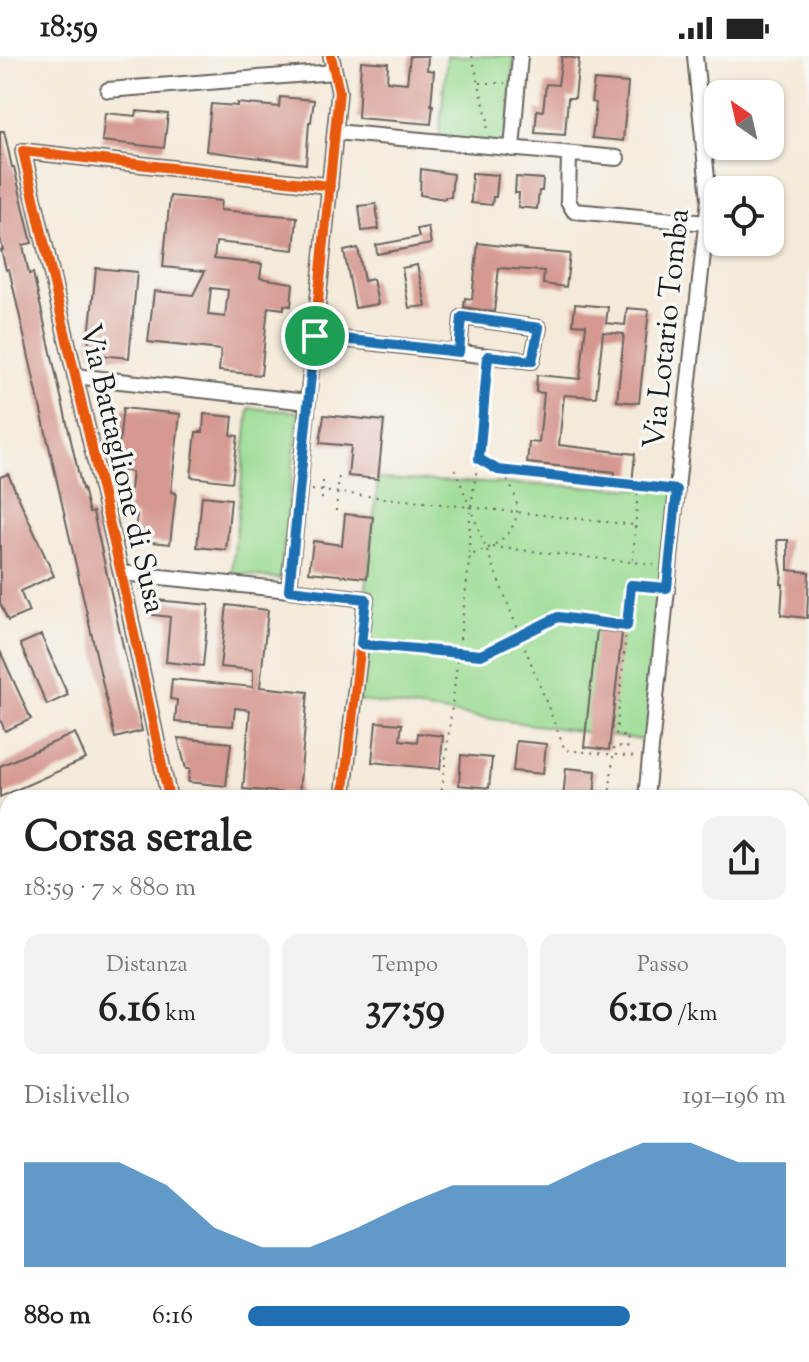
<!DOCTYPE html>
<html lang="it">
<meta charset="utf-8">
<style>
body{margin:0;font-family:"Sorts Mill Goudy",serif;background:#f2f2f2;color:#222;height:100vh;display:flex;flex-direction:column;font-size:30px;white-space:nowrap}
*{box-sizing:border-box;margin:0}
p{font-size:26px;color:#767676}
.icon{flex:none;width:44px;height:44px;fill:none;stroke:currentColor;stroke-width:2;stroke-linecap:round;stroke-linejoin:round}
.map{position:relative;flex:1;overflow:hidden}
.drawer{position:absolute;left:0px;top:734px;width:810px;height:572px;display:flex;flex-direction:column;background:#fff;border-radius:24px 24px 0 0;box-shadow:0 2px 6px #0004}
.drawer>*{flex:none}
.needle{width:52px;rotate:326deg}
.controls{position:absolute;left:704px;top:24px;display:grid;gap:16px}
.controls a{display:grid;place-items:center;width:80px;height:80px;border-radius:16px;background:#fff;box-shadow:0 2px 6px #0004;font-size:40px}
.pin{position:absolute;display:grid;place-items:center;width:68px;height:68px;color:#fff;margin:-34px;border:4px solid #fff;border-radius:50%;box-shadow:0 2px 8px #0007}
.round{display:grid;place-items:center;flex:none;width:84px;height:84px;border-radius:16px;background:#f2f2f2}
.summary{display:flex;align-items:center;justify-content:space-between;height:136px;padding:0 24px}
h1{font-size:44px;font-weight:700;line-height:60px}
.metrics{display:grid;grid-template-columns:repeat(3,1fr);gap:12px;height:136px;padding:8px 24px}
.metrics div{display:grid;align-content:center;border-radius:16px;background:#f2f2f2;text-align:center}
.metrics b{font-size:40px;font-weight:700}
.metrics small{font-size:22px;font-weight:400}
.metrics p{font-size:22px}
.chart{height:224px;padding:16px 24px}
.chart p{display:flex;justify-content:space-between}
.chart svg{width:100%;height:144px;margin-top:8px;fill:#1f6fb2;opacity:.7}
ul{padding:0 24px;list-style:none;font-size:26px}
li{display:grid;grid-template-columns:128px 96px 1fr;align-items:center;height:60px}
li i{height:20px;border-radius:10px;background:#1f6fb2}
.status{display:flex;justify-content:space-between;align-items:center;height:56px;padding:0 40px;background:#fff;direction:ltr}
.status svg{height:22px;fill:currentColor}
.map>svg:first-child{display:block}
.green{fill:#9adb92;stroke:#5b7c57;stroke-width:2}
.building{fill:#d59991;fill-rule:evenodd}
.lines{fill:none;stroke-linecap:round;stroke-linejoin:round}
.minor-casing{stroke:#68645e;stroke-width:18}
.highway-casing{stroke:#68645e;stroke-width:24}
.path{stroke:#68645e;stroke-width:2;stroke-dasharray:2 6;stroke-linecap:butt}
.minor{stroke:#fff;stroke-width:14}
.highway{stroke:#eac769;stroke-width:20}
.cycleway-casing{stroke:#f6f6f2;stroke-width:15}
.cycleway{stroke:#e8590c;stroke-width:10}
.route-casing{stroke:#fff;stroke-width:16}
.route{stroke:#1f6fb2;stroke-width:10}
.labels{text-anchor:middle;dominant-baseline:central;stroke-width:7;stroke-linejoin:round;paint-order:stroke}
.street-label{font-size:30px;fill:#1c1c1c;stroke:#f6f6f2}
</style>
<div class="status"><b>18:59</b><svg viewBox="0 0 49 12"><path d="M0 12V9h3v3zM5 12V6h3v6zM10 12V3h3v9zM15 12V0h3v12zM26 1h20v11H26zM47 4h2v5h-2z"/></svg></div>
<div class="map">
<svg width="809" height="1306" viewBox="0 0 809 1306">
<rect width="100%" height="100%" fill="#f6f6f2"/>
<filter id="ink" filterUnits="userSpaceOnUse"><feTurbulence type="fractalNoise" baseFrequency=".0125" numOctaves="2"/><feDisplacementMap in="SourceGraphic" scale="16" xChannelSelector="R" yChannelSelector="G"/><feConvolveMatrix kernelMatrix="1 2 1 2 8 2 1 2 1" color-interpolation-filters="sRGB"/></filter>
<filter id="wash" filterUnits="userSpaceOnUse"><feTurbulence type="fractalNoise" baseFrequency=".006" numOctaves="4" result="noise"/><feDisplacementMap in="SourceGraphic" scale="32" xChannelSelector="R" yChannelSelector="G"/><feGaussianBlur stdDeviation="1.8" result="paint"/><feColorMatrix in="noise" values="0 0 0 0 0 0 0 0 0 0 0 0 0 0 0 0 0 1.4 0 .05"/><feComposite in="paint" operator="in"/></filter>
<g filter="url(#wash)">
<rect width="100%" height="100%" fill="#f4ead9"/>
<path class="green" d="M447,0h67l-8,92 -67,-10z
M249,352l50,4 -19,167 -48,-6z
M378,423l299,11 -25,251 -298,-41z
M111,1298h72l4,8h-72z
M247,1298h86l4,8h-87z"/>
<g id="blocks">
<path class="building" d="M410,0h18l-1,14 7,1 -3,34h2l-2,19 -73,-6 3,-57 27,2 -1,18 20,2z
M562,0l17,3 -4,39h-7l-3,37 -30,-2 2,-23 6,1 3,-27 12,1z
M594,24l34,3 -5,58 -31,-3 4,-35 -5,-1z
M280,41l34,3 -3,22h-2l-3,42 -100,-13 5,-47 26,2v-3l42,4z
M137,55l31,3 -4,34 -62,-7 3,-28 31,3z
M0,75h4l8,36h2l18,76 -9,2 6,29 4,-1 49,216 1,-1 6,25 4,-1 49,219 -27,7 -106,-469 -3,1 -5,-20h2l-3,-12z
M421,113l32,5 -2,23h-6v2l-25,-4z
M472,117l26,2 -2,22h-3l-1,8 -21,-2z
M516,121l27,2 -1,12h-3l-2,18 -19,-2 1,-14h-4z
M170,140l51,5 -1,9 77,7 -3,33 -78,-8 -2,17 48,5 -2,14 33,5 -2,23 -7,-1v4l-16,-2 -7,68 -42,-4 2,-21 -73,-8 6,-51 39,4 12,-24 -42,-4zM211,232l17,2 -3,27 -17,-2z
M376,148l3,25 -17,2 -3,-25z
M428,171l3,17 -54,10 -1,-9 43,-8 -2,-8z
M478,187l47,6 -1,1 46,4 -4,33 -23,-3 1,-13 -45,-3 -5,44 -30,-5 1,-9 7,1z
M358,192l6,33 9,-2 5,25 -23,4 -11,-57z
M417,209l9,41 -17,2 -7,-40z
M96,212l41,4 -8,86 -39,-4v-7h-2z
M575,248l33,3 -2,16 19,2 2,-17 22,2 -10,93 -22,-2 7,-67 -21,-2 -7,65 -32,-2 -5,50 76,9 -3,30 -18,-2 1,-10 -88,-9 2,-21 10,1 5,-50 -8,-1 1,-17 43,4 6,-54 -13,-1z
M123,352l57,6 -9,78 5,1 -6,51 -36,-4 3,-25 -10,-1 5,-42 -16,-2z
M204,358l29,3 -2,18 7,1 -6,46 -41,-5 5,-45h7z
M324,359l60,6 -6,58 -30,-3 3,-30 -31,-3z
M8,418l46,102 -34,15 9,21 -21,9 -8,-18v-126z
M202,440l29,3 -5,51 -29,-3z
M345,458l28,3 -6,61 -58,-6 4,-31 29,4z
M777,484h11v30l21,2 -2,46 -26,-3 2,-31h-2l1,-12z
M155,544l54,5 -6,61 -37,-4 4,-45 -17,-2z
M227,549l41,5 -8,77 48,5 -9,102 -56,-5 7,-79 -15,-2 -2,18 -58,-4 2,-22 -7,-1 2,-20 81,8v-17l-33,-3z
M597,574l25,3 -13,117 -25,-3z
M41,579l27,60 -21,10 -27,-61z
M0,595l31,68 -26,12 -5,-12z
M376,666l26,2 -2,16 17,2 1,-9 25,3 -3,33 -68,-7z
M75,677l11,26 -86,38v-31z
M178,682l53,5 -5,43 -38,-4 2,-13h-4z
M516,685l30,3 -3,30 -30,-3z
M461,699l31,3 -3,30 -30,-3z
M566,712l30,3 -2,27h-31z"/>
</g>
</g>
<g filter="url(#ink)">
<use href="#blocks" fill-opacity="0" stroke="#68645e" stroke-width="2"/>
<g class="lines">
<defs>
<path id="minor" d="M331,0l8,36 -50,498 77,9 -23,199
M108,34l226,-18
M335,76l282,26
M512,93l8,-93
M569,98l-1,47 6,10 133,12
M315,280l217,25 7,-33 -77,-11 -3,35
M75,320l233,26
M121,517l168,17
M169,742l-48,-225 -98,-422 307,35
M646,742l32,-319 31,-280 -14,-143
M0,796l8,-2
M802,812l7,-5
M0,1183l8,10
M236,1298l4,8
M344,1298l4,8
M742,1298l4,8"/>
<path id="highway" d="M802,822l7,-1
M802,839l7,-1
M0,921l8,1
M0,943l8,2
M0,1147l8,3
M86,1298l1,2"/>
</defs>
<use href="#minor" class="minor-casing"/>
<use href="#highway" class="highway-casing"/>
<path class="path" d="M472,0l16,65 -1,12
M480,27h25
M487,311l-8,92 19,11 166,19
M455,413l110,281 72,7
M312,434l323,35
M322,443l1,-18
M471,450l7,-45
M336,455l3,-36
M493,491l165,18
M469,497l1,-41
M633,504l5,-73
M374,589l107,10 77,-38 69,9
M442,736l59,6
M441,742l29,-243c46,-13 64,-48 28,-85
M609,742l5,-51 13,1 1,-11 -12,-2 15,-150 23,2"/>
<use href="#minor" class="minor"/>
<use href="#highway" class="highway"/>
<defs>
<path id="cycleway" d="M331,0l8,36 -50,498 77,9 -23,199
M169,742l-48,-225 -98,-422 307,35"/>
</defs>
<use href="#cycleway" class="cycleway-casing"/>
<use href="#cycleway" class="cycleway"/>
</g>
</g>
<g class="lines" filter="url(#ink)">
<defs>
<path id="route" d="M462,261l77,11 -7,33 -44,-5 -9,103 19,11 179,20 -10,98 -36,-3 -4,41 -69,-9 -77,38 -120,-11 5,-45 -77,-9 26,-254 144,16z"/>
</defs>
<use href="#route" class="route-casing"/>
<use href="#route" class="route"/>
</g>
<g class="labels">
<g class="street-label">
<text transform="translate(668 273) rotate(-84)">Via Lotario Tomba</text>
<text transform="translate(121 413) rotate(77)">Via Battaglione di Susa</text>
</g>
</g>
</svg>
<div class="controls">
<a><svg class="needle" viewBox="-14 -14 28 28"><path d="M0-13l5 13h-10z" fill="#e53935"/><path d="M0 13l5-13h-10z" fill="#767676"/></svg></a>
<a><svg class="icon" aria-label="locate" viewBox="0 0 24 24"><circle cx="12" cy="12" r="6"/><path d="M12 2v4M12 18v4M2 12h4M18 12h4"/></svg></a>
</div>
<div class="pin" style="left:315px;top:280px;background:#1e9e55"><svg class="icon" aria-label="arrive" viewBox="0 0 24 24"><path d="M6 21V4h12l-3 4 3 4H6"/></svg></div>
<section class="drawer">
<div class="summary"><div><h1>Corsa serale</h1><p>18:59 · 7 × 880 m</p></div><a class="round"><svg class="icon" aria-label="share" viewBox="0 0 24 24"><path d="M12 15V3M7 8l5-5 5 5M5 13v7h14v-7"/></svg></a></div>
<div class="metrics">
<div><p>Distanza</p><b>6.16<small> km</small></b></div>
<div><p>Tempo</p><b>37:59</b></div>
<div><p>Passo</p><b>6:10<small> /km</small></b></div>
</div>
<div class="chart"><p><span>Dislivello</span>191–196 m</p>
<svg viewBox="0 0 160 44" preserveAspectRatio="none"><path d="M0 44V12L10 12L20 12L30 19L40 32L50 38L60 38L70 32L80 25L90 19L100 19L110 19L120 12L130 6L140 6L150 12L160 12V44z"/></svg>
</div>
<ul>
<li><b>880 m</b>6:16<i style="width:71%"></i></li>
</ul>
</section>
</div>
